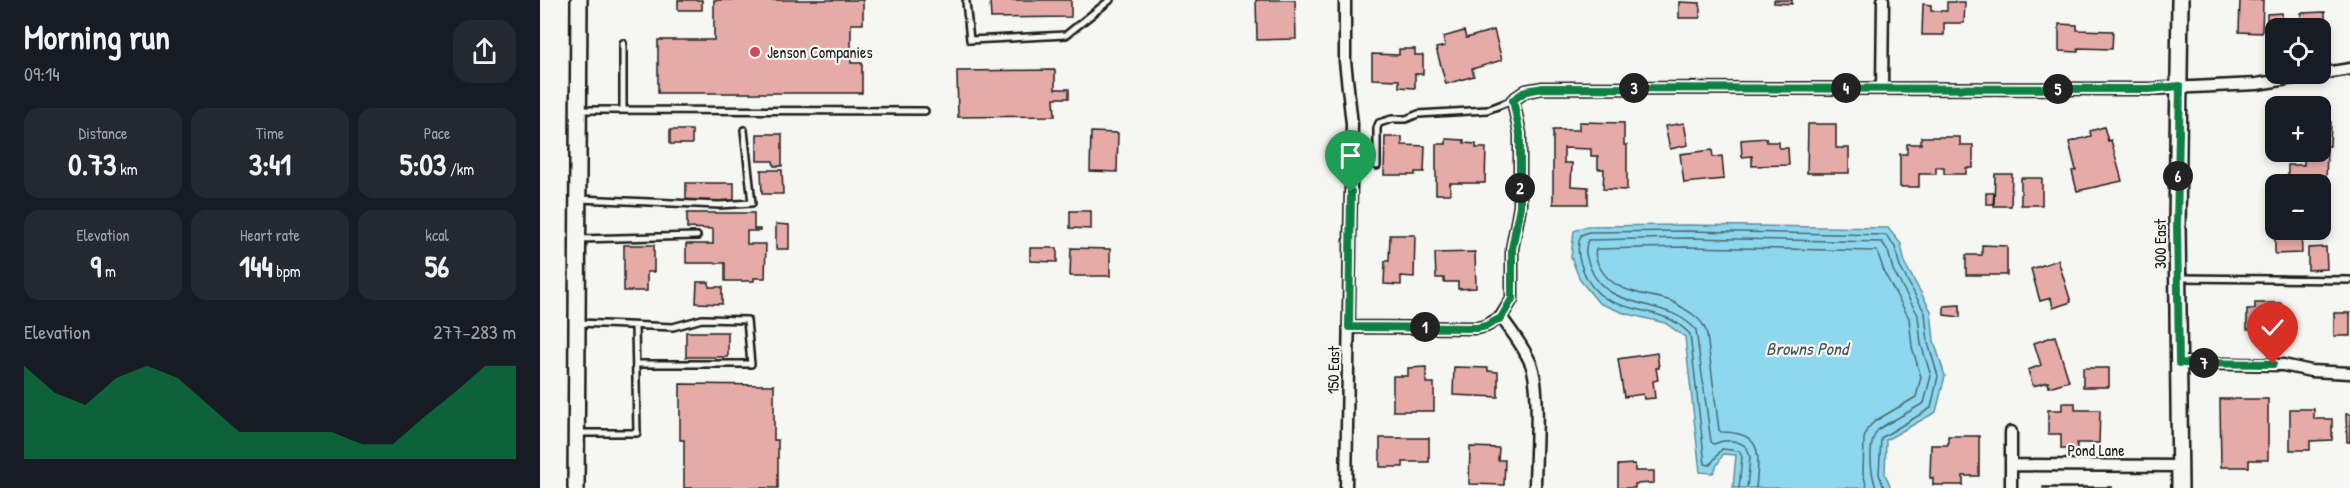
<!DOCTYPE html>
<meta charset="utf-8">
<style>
body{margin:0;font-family:"Patrick Hand",sans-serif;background:#242831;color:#f1f3f6;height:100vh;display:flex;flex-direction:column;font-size:22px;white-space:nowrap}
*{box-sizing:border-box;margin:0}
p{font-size:20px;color:#9ea1a6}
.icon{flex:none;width:33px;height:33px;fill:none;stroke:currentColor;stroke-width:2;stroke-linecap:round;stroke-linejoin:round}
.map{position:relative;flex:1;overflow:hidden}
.side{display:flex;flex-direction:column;background:#171b24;width:540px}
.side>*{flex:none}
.tools{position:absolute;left:1725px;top:18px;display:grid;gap:12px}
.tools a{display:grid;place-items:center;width:66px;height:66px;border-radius:12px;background:#171b24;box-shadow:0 3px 9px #0003;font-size:30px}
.pin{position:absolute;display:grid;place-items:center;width:51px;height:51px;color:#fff;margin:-62px -26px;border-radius:50% 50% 50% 0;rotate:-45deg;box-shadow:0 0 6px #0007}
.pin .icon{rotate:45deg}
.km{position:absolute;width:30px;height:30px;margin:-15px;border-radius:50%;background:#222;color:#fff;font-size:16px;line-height:30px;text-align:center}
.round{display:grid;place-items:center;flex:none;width:63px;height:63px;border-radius:18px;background:#242831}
.overview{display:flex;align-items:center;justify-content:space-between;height:102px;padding:0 24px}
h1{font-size:33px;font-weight:700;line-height:45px}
.figures{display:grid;grid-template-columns:repeat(3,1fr);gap:9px;height:102px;padding:6px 24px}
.figures div{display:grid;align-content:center;border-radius:15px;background:#242831;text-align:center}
.figures b{font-size:30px;font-weight:700}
.figures small{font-size:16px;font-weight:400}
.figures p{font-size:16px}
.chart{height:168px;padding:12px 24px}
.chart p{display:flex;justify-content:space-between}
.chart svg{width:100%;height:108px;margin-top:6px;fill:#0b8043;opacity:.7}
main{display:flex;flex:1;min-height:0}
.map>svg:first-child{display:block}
.water{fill:#8ed8ef;stroke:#608d9b;stroke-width:1.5}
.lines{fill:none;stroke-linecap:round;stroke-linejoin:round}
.shore{stroke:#4a6770;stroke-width:1.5}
.building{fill:#e6aba7;stroke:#1c1c1c;stroke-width:1.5}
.lane-casing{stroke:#1c1c1c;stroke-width:10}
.street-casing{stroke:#1c1c1c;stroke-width:15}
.secondary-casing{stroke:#1c1c1c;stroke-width:20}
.lane{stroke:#f6f6f2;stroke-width:5}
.street{stroke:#f6f6f2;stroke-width:10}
.secondary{stroke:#f6f6f2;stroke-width:15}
.route-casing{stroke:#fff;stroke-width:12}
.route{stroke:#0b8043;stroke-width:8}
.poi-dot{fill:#d1495b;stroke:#f6f6f2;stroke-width:2}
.labels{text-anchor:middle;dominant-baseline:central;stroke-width:4.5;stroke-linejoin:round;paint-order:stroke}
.poi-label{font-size:16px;fill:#1c1c1c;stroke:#f6f6f2;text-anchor:start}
.street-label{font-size:16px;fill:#1c1c1c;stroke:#f6f6f2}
.water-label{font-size:18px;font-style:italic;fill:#3e545b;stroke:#f6f6f2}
</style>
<main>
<section class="side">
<div class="overview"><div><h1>Morning run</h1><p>09:14</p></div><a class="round"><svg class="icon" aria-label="share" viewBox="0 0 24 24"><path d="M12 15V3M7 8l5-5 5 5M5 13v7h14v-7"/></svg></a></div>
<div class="figures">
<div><p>Distance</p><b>0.73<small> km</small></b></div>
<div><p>Time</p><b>3:41</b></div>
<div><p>Pace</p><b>5:03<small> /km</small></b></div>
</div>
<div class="figures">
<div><p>Elevation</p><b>9<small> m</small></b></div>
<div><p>Heart rate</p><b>144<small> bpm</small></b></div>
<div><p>kcal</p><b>56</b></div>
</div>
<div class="chart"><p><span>Elevation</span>277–283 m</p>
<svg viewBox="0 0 160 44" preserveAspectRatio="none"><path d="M0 44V6L10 17L20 22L30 11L40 6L50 11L60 22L70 33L80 33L90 33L100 33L110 38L120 38L130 27L140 17L150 6L160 6V44z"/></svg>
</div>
</section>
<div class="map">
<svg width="1810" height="488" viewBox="0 0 1810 488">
<rect width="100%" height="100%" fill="#f6f6f2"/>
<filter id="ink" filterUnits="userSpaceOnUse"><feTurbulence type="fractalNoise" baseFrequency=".0167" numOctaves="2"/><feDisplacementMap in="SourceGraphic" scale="12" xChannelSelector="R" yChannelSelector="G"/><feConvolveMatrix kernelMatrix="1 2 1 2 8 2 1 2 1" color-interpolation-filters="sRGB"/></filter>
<g filter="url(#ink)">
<path class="water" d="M1147,225l201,3 13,16 4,20 26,47 3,30 11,35 -9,36 -50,28 -1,34 6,14h-158l3,-33 -13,-1 -10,19 -13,-1 -15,-135 -20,-14 -41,-10 -25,-10 -19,-23 -9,-23 3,-26 13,-5z"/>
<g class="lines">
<path class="shore" d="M1199,488l3,-31 -3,-6 -17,-2 -12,16 -5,-1 -15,-130c-6,-6 -15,-13 -23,-16 -33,-14 -69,-7 -84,-48 -5,-12 -7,-23 -2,-35l8,-3 98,-1 199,4 9,12 5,20 25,46 3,30 10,33 -7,32 -50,30 -2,36 5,14
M1207,488l3,-31 -3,-9c-9,-9 -23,-9 -33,-4l-3,-2 -15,-112c-29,-34 -89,-17 -106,-63 -4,-10 -6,-17 -2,-27l99,-2 195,4 6,9 5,19 25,45 3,29 10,32 -7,27 -44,25c-14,12 -9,45 -4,60
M1216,488c3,-33 8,-56 -35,-56l-2,-2 -12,-95c-2,-11 -8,-16 -16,-22 -7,-4 -13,-9 -20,-12 -26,-8 -58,-7 -72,-35 -3,-6 -5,-11 -3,-17l91,-2 190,4 8,23 24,44 3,29 9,30 -5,20 -41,24 -8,8 -3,10 -1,34 4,15"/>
</g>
<path class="building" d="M138,0h24v10h-24z
M174,0h149v24h-12v39h11v30h-204v-53h56z
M450,0h81v17l-80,1z
M716,0h39l1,39 -39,1z
M1234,0h18v4l-18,-1z
M1700,0h23l-1,33 -23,-1z
M1139,2l21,1v15h-21z
M1407,2h18l-1,21h-20v12h-22l1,-31 8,1v6h16z
M1785,12v25h-5v-9h-18l-1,-15z
M1742,13v14h-15v-13z
M1519,24l18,1v5l36,1 -1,18 -34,-1v4l-19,-1z
M954,30l8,30 -30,9 2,7 -28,8 -10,-36 9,-2 -2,-9 21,-6 2,7z
M859,49h16v6h8v19h-8v14l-16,-1v-7l-27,-1v-25l27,1z
M515,70v19h14v9h-15l1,18 -97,1 -1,-46z
M1039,122l45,1v22h3v45l-24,-1 1,-20h-6v-13h-7v-7l-27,-1v15h8l-1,23 17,1v17h-35v-74h26z
M1780,122h11l-1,24h-3l-1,39 -38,-1v-19h16v-13h16z
M1144,123l4,22 -18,4 -5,-23z
M1268,124h28v24h13v25h-42z
M1564,127l4,14 3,-1 11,41 -45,10 -5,-20 4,-1 -7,-28 22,-6 -1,-5z
M130,130h22v14h-22z
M551,132l27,1 -1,39 -27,-1z
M217,134h25v32h-8l-1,-5h-16z
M845,137h17v8l23,1 -1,26h-9v3h-31z
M1381,137h39v8h13v23h-7v6h-22v-7h-8v7h-17v13h-19v-33h7v-10h14z
M1226,138l1,4h12v6h9l1,17 -37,1v-10l-10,1 -1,-17z
M906,139l18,1v3l12,1v4h10l-1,35h-35v11h-14v-50h10z
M1172,150l1,7 9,-1 2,23 -40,4 -4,-29z
M221,170h21l1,24h-21z
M1455,174h17l-1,32h-17z
M1481,178h21v27h-21z
M146,183h48v18h-48z
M1446,193h8l-1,11h-7z
M530,211h21v18l-21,-1z
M147,213h67v16h6v2h-13v13h19l-1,34h-11v3h-29v-18h-39v-19h27v-15l-26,-1z
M1735,220l1,10h25l1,23 -27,1z
M236,224l13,1v24h-13z
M850,235h25l-1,42 -13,-1v9l-17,-1 1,-23h4z
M84,245h30v27h-7v19h-23z
M1442,245l25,1v29h-41v-20h16z
M1786,247l1,22 -19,1v-22z
M490,248h27v14l-27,-1z
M531,248l39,1v27h-40z
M935,252l1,36 -18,1v-7h-14v-4h-8l-1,-25z
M1518,260l13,42 -18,6 -2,-10 -11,3 -9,-32z
M157,282h12v5h13v17l-26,-1z
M1715,303h26l1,10h8v15l-43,1v-20h8z
M1420,305v12l-16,-2v-9z
M1794,313h16v23h-16z
M146,332h42v25h-42z
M1515,336l14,45 -20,6 -1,-5 -15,4 -5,-16 13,-5 -7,-22z
M1117,353l2,15h-3l2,12 -5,1 2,17 -11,1 -1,-5 -19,3 -6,-38z
M886,367v16h8v28h-41v-35h15v-8z
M914,367l34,1v3l10,1v25l-45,-2z
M1543,368h26v19h-26z
M140,384l94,1v55h4v48h-94v-48h-4z
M1680,399h48v61h-19v7h-28z
M1522,403h13v7h25l-1,33h-22v6h-16v-15h-13v-24h14z
M1750,409h24v10h18v21l-22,1v9h-20z
M1806,414h4v28h-3z
M1408,436h31v40h-16v9h-30v-7h-3l1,-33h17z
M840,438h49v24h-26v5h-23z
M930,447l29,1 -1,12h7l-1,25 -35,-1z
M1095,464v7h19v12l-19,1v4h-17v-23z
M1503,487h69v1h-69z"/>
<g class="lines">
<defs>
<path id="lane" d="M426,2l4,38 96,-5 44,-35
M40,110l345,1
M83,110v-67
M837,166v-38l2,-5 13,-4h14l12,-5 69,-4 26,-10
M39,199l140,6 33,-2 -8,-73
M39,239l118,-3
M1640,278l170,2
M39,323l94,4 29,-8 45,1 4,44h-115
M38,433h59l-2,-107"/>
<path id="street" d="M805,0v61l7,63 -6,364
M1342,89l1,-89
M961,317c11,15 23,30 30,47 10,25 4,94 4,124
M809,327l128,1 9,-2 15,-9 11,-18v-50l8,-43v-72l-7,-34 13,-9 17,-3 606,1 108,-5 93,-15
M1639,363l104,2 28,6 39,2
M1471,432v56
M1471,465l169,1"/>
<path id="secondary" d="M36,488l3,-488
M1640,488l-3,-263 3,-225"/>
</defs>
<use href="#lane" class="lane-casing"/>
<use href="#street" class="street-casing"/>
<use href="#secondary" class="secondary-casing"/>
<use href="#lane" class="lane"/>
<use href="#street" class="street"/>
<use href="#secondary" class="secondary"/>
</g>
</g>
<g class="lines" filter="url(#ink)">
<defs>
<path id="route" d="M811,192l-2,135 128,1 9,-2 15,-8 11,-19v-50l8,-43v-72l-7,-34 13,-9 17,-3 606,1 31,-3 -3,139 2,138 94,1"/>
</defs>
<use href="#route" class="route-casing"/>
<use href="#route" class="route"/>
</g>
<circle class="poi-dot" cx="215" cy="52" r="6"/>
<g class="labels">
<g class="poi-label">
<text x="227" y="52">Jenson Companies</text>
</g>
<g class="street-label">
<text transform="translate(1620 244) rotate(-90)">300 East</text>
<text transform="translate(793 370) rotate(-89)">150 East</text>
<text x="1556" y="450">Pond Lane</text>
</g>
<g class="water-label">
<text x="1267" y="348">Browns Pond</text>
</g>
</g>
</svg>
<div class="tools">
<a><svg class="icon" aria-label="locate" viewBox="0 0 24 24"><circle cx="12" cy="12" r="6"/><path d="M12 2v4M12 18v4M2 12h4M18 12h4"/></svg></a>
<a>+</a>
<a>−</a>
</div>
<div class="pin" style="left:811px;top:192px;background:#1e9e55"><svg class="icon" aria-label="arrive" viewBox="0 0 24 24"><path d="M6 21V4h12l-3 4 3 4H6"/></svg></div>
<div class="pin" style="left:1733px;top:364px;background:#d93025"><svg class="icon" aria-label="check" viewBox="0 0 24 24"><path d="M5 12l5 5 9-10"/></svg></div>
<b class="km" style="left:885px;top:327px">1</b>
<b class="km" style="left:980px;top:188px">2</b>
<b class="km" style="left:1094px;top:88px">3</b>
<b class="km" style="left:1306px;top:88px">4</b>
<b class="km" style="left:1518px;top:89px">5</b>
<b class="km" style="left:1638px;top:176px">6</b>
<b class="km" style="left:1664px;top:363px">7</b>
</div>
</main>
